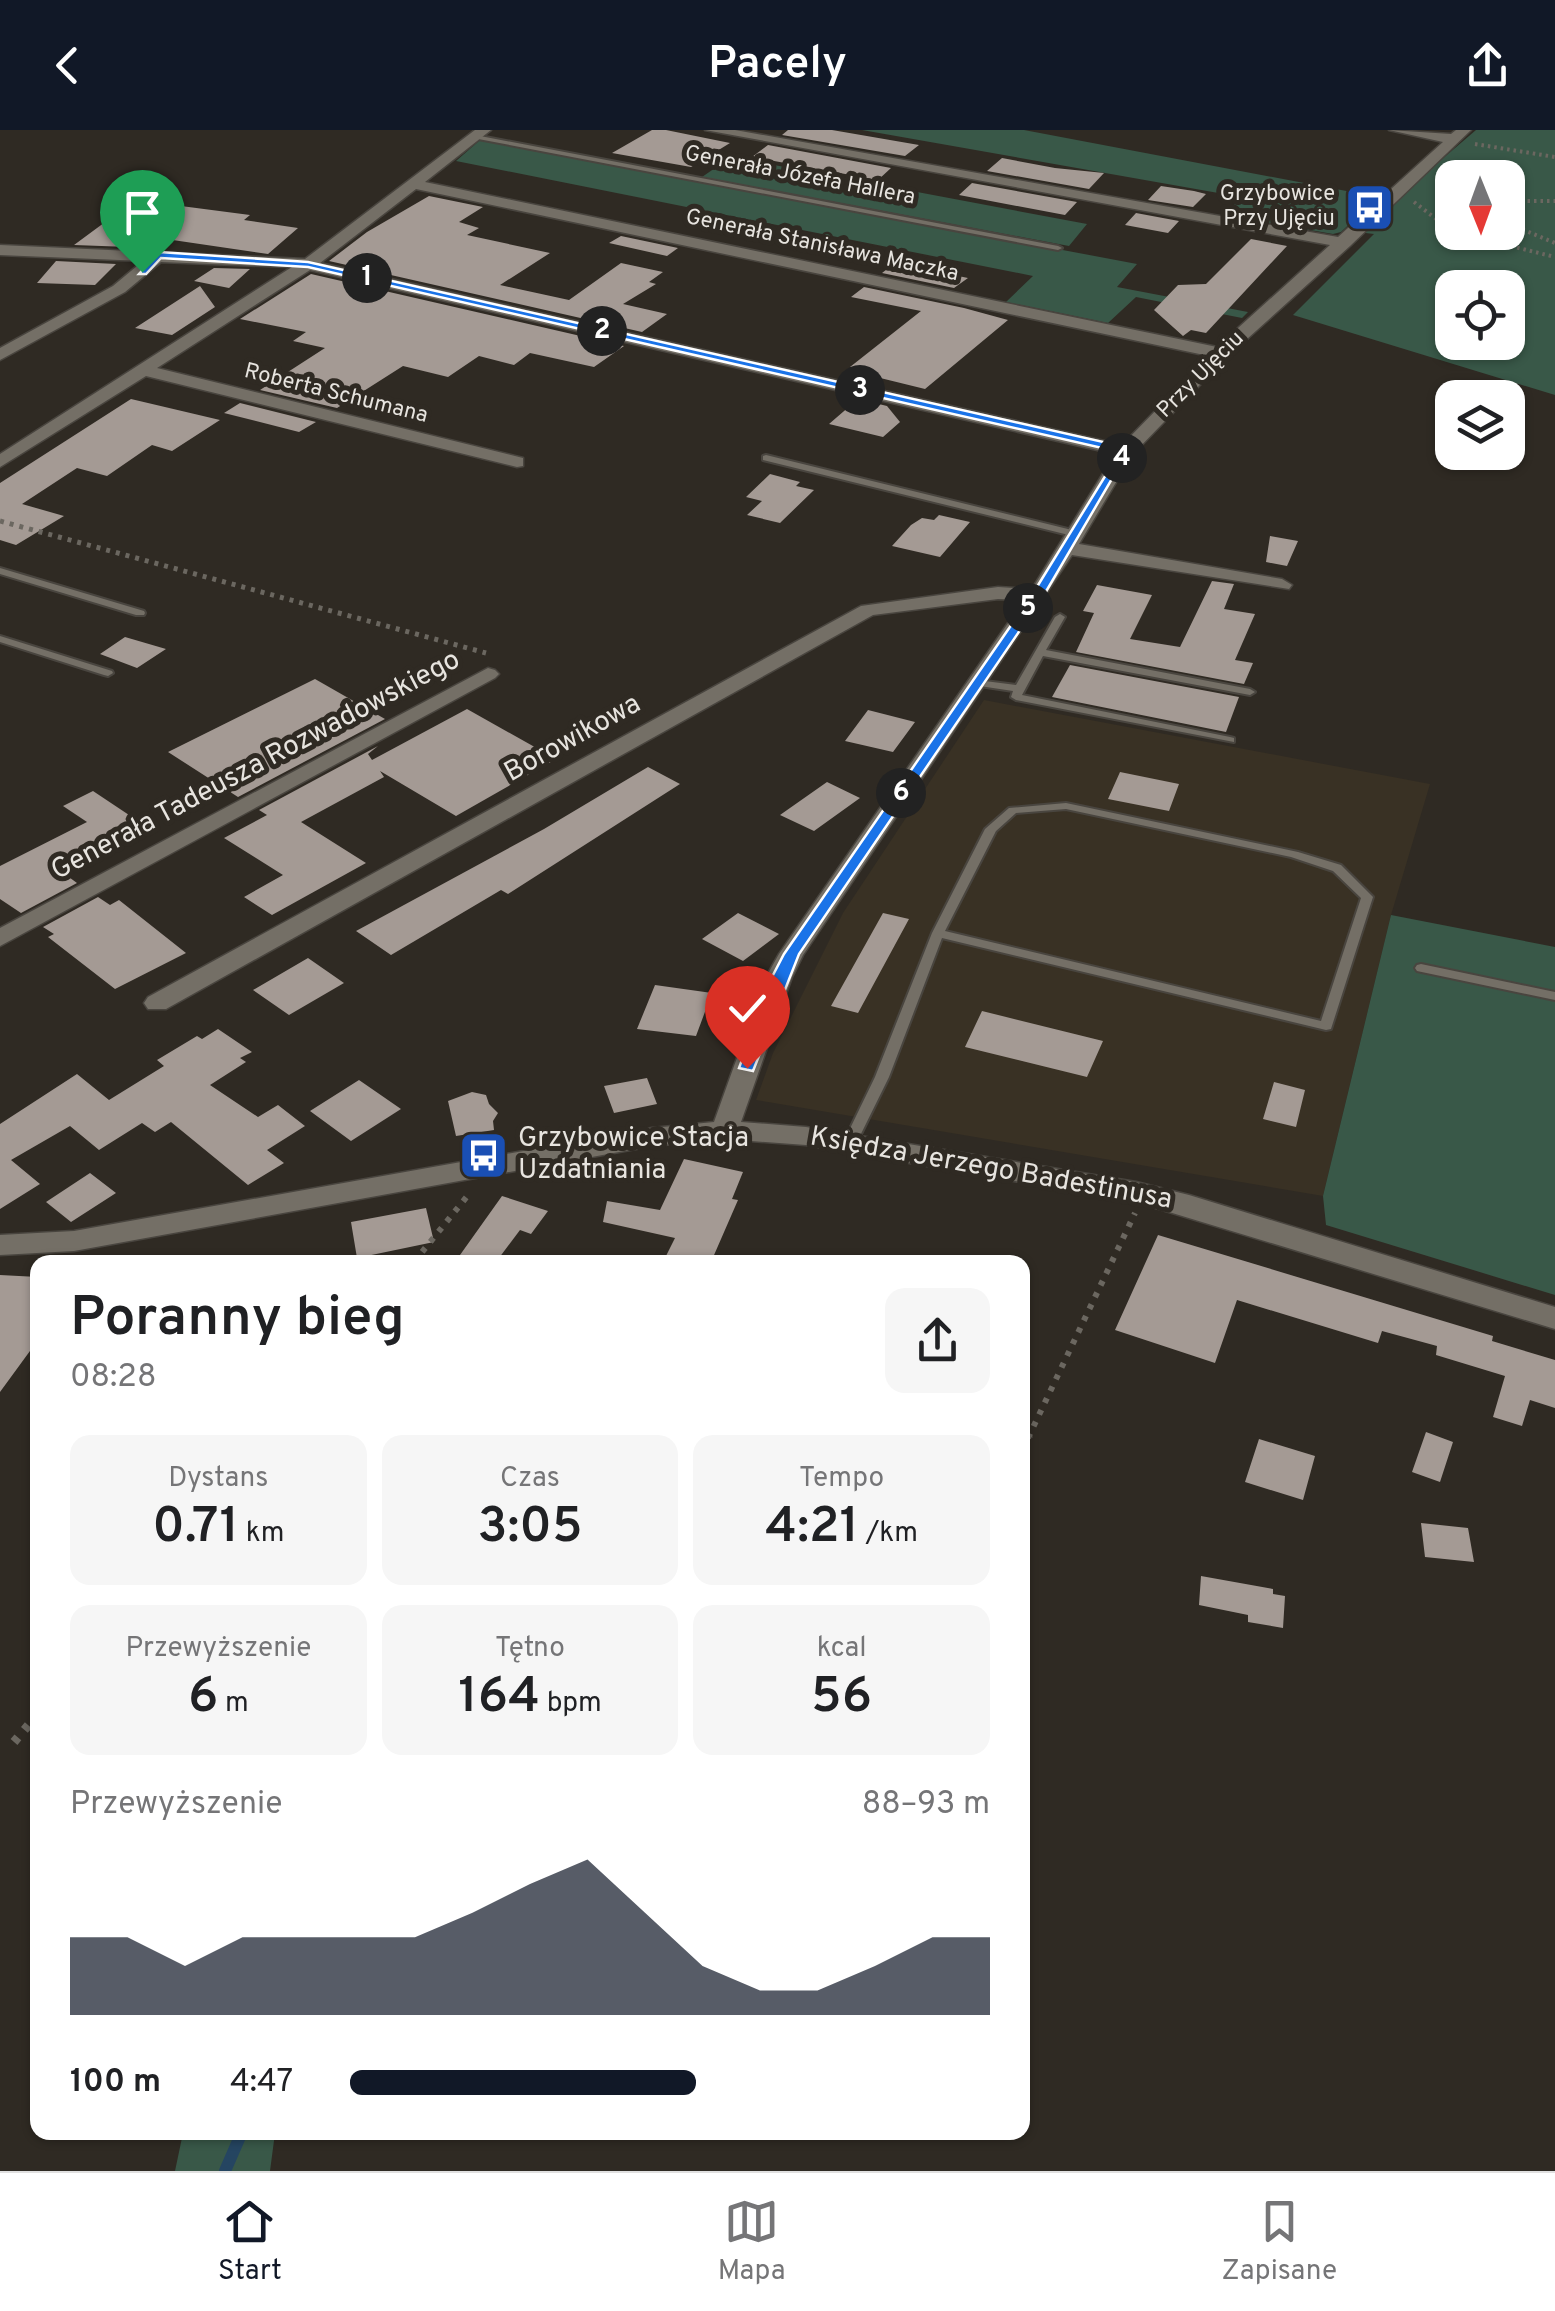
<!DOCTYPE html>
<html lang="pl">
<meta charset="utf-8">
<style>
body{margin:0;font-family:Overpass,sans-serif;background:#f6f6f6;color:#202124;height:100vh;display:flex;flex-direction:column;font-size:38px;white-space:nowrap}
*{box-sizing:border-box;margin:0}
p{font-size:32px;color:#757577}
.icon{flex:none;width:55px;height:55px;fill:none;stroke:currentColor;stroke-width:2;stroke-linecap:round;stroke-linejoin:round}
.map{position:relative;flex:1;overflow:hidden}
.panel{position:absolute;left:30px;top:1125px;width:1000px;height:885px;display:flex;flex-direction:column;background:#fff;border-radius:20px;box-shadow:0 2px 8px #0004}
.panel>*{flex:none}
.needle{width:65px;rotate:179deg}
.tools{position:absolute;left:1435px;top:30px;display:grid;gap:20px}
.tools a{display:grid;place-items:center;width:90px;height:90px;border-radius:20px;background:#fff;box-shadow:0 2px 8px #0004;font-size:50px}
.pin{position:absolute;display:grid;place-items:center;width:85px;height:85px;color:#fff;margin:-102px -42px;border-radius:50% 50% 50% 0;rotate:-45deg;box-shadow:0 0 10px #0007}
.pin .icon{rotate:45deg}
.km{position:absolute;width:50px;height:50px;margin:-25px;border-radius:50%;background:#222;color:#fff;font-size:28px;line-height:50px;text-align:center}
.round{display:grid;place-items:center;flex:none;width:105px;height:105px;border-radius:20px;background:#f6f6f6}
.overview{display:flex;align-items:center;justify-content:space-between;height:170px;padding:0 40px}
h1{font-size:55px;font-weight:600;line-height:75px}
.figures{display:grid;grid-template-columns:repeat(3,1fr);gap:15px;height:170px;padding:10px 40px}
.figures div{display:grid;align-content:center;border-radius:20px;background:#f6f6f6;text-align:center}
.figures b{font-size:50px;font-weight:600}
.figures small{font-size:28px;font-weight:400}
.figures p{font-size:28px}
.chart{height:280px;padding:20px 40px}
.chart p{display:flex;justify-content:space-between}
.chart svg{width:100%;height:180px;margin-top:10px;fill:#111827;opacity:.7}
ul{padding:0 40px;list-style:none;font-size:32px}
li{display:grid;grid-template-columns:160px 120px 1fr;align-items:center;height:75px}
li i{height:25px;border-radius:12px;background:#111827}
header{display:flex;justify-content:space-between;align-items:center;height:130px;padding:0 40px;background:#111827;color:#fff;font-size:45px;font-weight:600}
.dock{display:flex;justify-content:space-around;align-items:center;height:140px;border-top:2px solid #e0e0e0;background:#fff;font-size:28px;color:#757577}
.dock a{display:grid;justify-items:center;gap:5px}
.dock .active{color:#111827}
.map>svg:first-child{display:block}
.built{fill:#393124}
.green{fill:#395848;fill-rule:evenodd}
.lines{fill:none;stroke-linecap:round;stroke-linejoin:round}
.stream{stroke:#254561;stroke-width:12}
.building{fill:#a49a94}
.service-casing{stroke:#49453f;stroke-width:4}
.minor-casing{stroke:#49453f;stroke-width:3}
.path-far3{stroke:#6b6760;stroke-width:4;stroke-dasharray:2.5 4;stroke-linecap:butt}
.path-far2{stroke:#6b6760;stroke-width:5;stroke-dasharray:4 6;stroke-linecap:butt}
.path-far1{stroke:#6b6760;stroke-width:6;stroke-dasharray:5 8;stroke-linecap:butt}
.path{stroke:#6b6760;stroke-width:9;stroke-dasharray:6 10;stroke-linecap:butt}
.service{fill:#746f66;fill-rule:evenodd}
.minor{fill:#746f66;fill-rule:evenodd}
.route{fill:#1a73e8;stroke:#fff;stroke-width:2.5}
.labels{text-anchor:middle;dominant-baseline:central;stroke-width:10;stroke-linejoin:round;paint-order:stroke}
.far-street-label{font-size:22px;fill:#e7e4df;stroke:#2f2a23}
.far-poi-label{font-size:22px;fill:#e7e4df;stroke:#2f2a23;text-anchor:end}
.street-label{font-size:28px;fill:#e7e4df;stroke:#2f2a23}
.poi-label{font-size:28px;fill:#e7e4df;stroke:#2f2a23;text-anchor:start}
</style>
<header><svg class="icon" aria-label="back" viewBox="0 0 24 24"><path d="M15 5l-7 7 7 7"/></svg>Pacely<svg class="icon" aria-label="share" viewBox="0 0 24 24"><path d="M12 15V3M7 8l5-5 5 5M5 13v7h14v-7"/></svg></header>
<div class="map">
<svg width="1555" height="2041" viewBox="0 0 1555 2041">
<rect width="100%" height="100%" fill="#2f2a23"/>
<path class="built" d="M984,570l446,84 -39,131 -68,281 -567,-96 17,-47 70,-140z"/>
<path class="green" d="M862,0h162l354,67 -37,35 -8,2 -108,-19 16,-18z
M1476,0h79v265l-262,-80 81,-81 -17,-2zM1452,48h56v54h-56zM1452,158h56v54h-56z
M480,10l657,124 -20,23 131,25 -6,6 -106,-21 -28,26 -102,-21 27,-26 -577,-115z
M731,27l356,67 -18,22 -367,-69z
M1391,785l164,32v348l-229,-70 -3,-29z
M183,2003h92l-5,38h-95z"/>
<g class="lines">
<path class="stream" d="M225,2041l17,-39"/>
</g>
<path class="building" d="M652,0h14l64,13 -39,24 -79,-14z
M788,0h44l87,15 -14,11 -123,-21z
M768,15l123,23 -13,12 -126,-23z
M1002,28l53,10 49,5 -15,16 -102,-18z
M972,53l105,19 -12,13 -106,-20z
M1161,56l33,5 12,3 -13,13 -45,-7z
M429,66l54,11 -24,15 20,6 -12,7 83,18 -50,32 69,15 52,-37 42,9 -14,10 7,2 -33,20 44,10 -25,18 -313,-71 38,-29z
M135,70l115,15 -6,5 54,8 -30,26 -109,-16 -5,6h-22l-3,3 -55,-2z
M1136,83l43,8 -11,12 -43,-8z
M621,106l57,12 -11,8 -58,-13z
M1251,109l36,7 -81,87 -15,-3 -8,6 -29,-26 24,-25 28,-1z
M56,131l60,3 -21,21 -58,-2z
M895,133l73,15 -14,10 -72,-15z
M214,138l36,1 -21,19 -35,-7z
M311,144l313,72 -30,21 -64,-14 -16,12 -35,-9 -31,21 -45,-11 -66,42 -77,-18 65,-42 -32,-7 13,-9 -66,-13z
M200,156l15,21 -43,28 -37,-7z
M864,157l100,21 44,12 -83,69 -61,-15 4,-2 -18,-5 71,-56 -70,-14z
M131,269l89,21 -48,31 -20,-6 -45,31 -30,-8 -55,36 42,12 -48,29 -16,-5v-57z
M858,269l29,7 13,16 -17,15 -54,-13z
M240,273l76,19 -17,10 -75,-19z
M770,344l30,8 -4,4 18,4 -34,33 -33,-8 15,-14 -16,-4z
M939,385l31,7 -30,35 -48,-11 19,-21 11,-7 12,2z
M1270,406l28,5 -11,25 -21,-4z
M1212,451l22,3 -10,25 31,5 -20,46 18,3 -9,21 -168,-32 18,-39 -11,-2 14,-26 55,10 -22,44 50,8z
M125,507l41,12 -29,19 -37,-14z
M1070,535l169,32 -13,35 -174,-35z
M315,549l70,40 -147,78 -70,-45z
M467,579l89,50 -100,57 -76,-45 4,6 -83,45 65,41 -94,52 -28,-18 39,-22 -59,-37 43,-23 -8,-5 119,-64 -10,8 4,6z
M868,580l47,12 -22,30 -48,-11z
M648,637l32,17 -172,110 -7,-4 -110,65 -35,-24 188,-102z
M1120,642l59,12 -10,27 -61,-12z
M827,652l33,16 -46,33 -34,-16z
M93,661l54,36 -85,45 15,11 -56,30 -21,-14v-33l87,-44 -24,-16z
M98,767l12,8 9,-5 67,53 -71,36 -67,-52 6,-3 -11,-7z
M738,783l41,21 -36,27 -41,-22z
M883,783l26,6 -51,94 -27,-7z
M308,828l36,25 -55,32 -36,-25z
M655,855l57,8 -16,43 -59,-7z
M982,881l121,30 -16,36 -122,-30z
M218,899l34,23 -12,6 6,4 -36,23 48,32 20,-12 27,21 -38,24 17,13 -36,22 -77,-63 -16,10 -13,-9 -43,27 -29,-24 -59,34 29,24 -40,25v-85l77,-50 32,26 55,-34 -7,-6 40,-24 5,3z
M647,948l10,26 -43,9 -10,-27z
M359,950l42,29 -50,32 -41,-30z
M1274,952l31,8 -9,37 -33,-8z
M472,962l14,3 3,9 9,9 -5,8 1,9 -38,6 -8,-35z
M684,1029l59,13 -11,27 6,1 -27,62h-48l12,-24 -72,-16 4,-21 53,9z
M90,1043l26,20 -45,29 -25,-20z
M502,1066l46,15 -17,23 -11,-4 -24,32h-41z
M426,1078l8,34 -77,16 -6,-36z
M1158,1105l335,101 -1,5 63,19v48l-25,-8 -8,26 -29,-9 12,-41 -69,-21 1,-9 -55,-15 -4,12 -141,-43 -22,63 -100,-33z
M0,1145l38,2v63l-38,52z
M1426,1302l27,10 -13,40 -28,-10z
M1259,1309l56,17 -12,44 -58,-18z
M1421,1393l47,5 6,34 -49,-5z
M1201,1446l72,13v5l12,2 -2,32 -35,-6v-7l-49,-10z"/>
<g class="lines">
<defs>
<path id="service" d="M475,5l583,111 4,2 -4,2 -585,-112z
M766,325l314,77 2,2 -5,3 -314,-77v-4z
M0,438l144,43 1,2 -1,2h-8l-136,-41z
M1060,484l5,3 -19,33 204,39 5,3 -5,3 -207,-39 -21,39 208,42 4,1v4l-218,-42 -5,-3 2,-6 -40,-6 -1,-2 5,-3 39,5 39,-68z
M0,506l112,35 1,2 -5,3 -4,-1 -104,-33z
M1066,673l232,49 43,13 32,32 -42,132 -5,1 -384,-92 -53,139 -34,69h-10l-2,-3 32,-66 57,-144 53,-104 24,-21zM1066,679l225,48 42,14 28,27 -40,123 -376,-90 51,-100 20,-18z
M1421,834l134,28v8l-138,-29 -2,-3 2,-3z"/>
<path id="minor" d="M475,0h16l-66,52 792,165 113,-102 -625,-115h30l603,107 105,-95 -54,-12 62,4 5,-4h15l-121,116 -123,111 -94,97 -54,90 203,35 10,6 -3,4 -217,-34 -269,400 -11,22 -51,145 65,5 330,55 53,13 366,112v22l-419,-127 -330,-57 -81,-6 -73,7 -578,105 -74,4v-20l74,-4 578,-103 62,-6 52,-145 13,-23 245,-354 -26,-1 -125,16 -707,394h-18l-4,-6 4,-6 713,-391 137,-19 34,2 83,-135 -805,-184 -153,98 366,90v8l-6,1 -371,-91 -146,91v-13l292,-187 -131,-5 -36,30 -125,68v-12l113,-62 30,-25 -143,-6v-10l305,14zM416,59l793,167 -87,89 -802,-182z
M488,538l7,2 4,4 -4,4 -495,268v-18z"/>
</defs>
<use href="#service" class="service-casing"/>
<use href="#minor" class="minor-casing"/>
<path class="path-far3" d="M1475,14l80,13
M1508,71h47
M1414,72l38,29
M1508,86l16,14 31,13
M1454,102l101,25"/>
<path class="path-far2" d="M0,391l486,132"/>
<path class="path-far1" d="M414,1132l55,-68
M1028,1308l107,-225"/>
<path class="path" d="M1022,1320l7,-15
M14,1612l24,-28"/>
<use href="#service" class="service"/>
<use href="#minor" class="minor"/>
</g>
<path class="route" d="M159,122l149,10 822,186 -86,147 -245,359 -46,117 -14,-3 33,-91 12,-23 248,-359 88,-143 -812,-185 -147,-9 -15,16h-7z"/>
<defs>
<symbol id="bus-square" viewBox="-11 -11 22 22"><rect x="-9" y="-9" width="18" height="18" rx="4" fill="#1a4fb4" stroke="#2f2a23"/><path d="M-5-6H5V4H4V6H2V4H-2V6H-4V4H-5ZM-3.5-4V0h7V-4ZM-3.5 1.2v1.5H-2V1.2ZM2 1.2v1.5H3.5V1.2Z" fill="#fff"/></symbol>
</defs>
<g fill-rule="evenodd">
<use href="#bus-square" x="1342" y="50" width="55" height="55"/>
<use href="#bus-square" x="456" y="998" width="55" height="55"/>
</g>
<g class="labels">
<g class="far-street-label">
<text transform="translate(800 46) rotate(11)">Generała Józefa Hallera</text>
<text transform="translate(822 116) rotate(12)">Generała Stanisława Maczka</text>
<text transform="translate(1201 245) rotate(-45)">Przy Ujęciu</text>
<text transform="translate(336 264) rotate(14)">Roberta Schumana</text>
</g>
<g class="far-poi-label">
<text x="1335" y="64">Grzybowice<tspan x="1335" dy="25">Przy Ujęciu</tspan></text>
</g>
<g class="street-label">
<text transform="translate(573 609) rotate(-29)">Borowikowa</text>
<text transform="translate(256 636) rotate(-28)">Generała Tadeusza Rozwadowskiego</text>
<text transform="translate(991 1039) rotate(10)">Księdza Jerzego Badestinusa</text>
</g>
<g class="poi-label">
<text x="518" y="1009">Grzybowice Stacja<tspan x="518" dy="32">Uzdatniania</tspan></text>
</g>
</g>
</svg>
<div class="tools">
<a><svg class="needle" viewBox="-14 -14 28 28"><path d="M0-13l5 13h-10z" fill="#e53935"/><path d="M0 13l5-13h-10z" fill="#757577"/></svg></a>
<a><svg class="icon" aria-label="locate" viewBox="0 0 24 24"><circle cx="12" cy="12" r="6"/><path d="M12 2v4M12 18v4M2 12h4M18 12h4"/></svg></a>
<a><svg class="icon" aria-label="layers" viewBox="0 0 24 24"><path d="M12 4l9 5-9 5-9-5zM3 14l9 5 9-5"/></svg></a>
</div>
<div class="pin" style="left:142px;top:142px;background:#1e9e55"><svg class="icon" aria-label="arrive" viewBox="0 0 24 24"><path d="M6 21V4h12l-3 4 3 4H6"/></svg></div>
<div class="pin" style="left:747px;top:938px;background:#d93025"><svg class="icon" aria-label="check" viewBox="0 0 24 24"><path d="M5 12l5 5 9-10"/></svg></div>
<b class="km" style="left:367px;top:148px">1</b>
<b class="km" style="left:602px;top:201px">2</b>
<b class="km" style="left:860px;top:260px">3</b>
<b class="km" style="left:1122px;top:328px">4</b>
<b class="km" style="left:1028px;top:478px">5</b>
<b class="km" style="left:901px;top:663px">6</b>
<section class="panel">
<div class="overview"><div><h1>Poranny bieg</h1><p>08:28</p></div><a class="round"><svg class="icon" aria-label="share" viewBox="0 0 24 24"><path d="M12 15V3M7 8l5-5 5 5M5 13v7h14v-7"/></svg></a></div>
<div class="figures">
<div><p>Dystans</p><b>0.71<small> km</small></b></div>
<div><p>Czas</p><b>3:05</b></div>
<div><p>Tempo</p><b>4:21<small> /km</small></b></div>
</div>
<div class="figures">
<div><p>Przewyższenie</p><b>6<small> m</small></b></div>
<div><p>Tętno</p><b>164<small> bpm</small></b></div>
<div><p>kcal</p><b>56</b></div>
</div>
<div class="chart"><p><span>Przewyższenie</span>88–93 m</p>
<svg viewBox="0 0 160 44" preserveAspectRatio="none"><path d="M0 44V25L10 25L20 32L30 25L40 25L50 25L60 25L70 19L80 12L90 6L100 19L110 32L120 38L130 38L140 32L150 25L160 25V44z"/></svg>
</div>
<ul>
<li><b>100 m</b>4:47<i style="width:54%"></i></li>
</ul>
</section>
</div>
<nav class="dock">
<a class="active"><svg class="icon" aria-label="home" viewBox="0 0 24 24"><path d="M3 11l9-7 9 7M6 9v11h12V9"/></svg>Start</a>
<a><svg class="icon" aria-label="map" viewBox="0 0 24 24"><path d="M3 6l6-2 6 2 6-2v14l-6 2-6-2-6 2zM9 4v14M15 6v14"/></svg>Mapa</a>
<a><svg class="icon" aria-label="saved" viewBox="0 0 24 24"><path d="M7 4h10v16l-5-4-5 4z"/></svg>Zapisane</a>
</nav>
